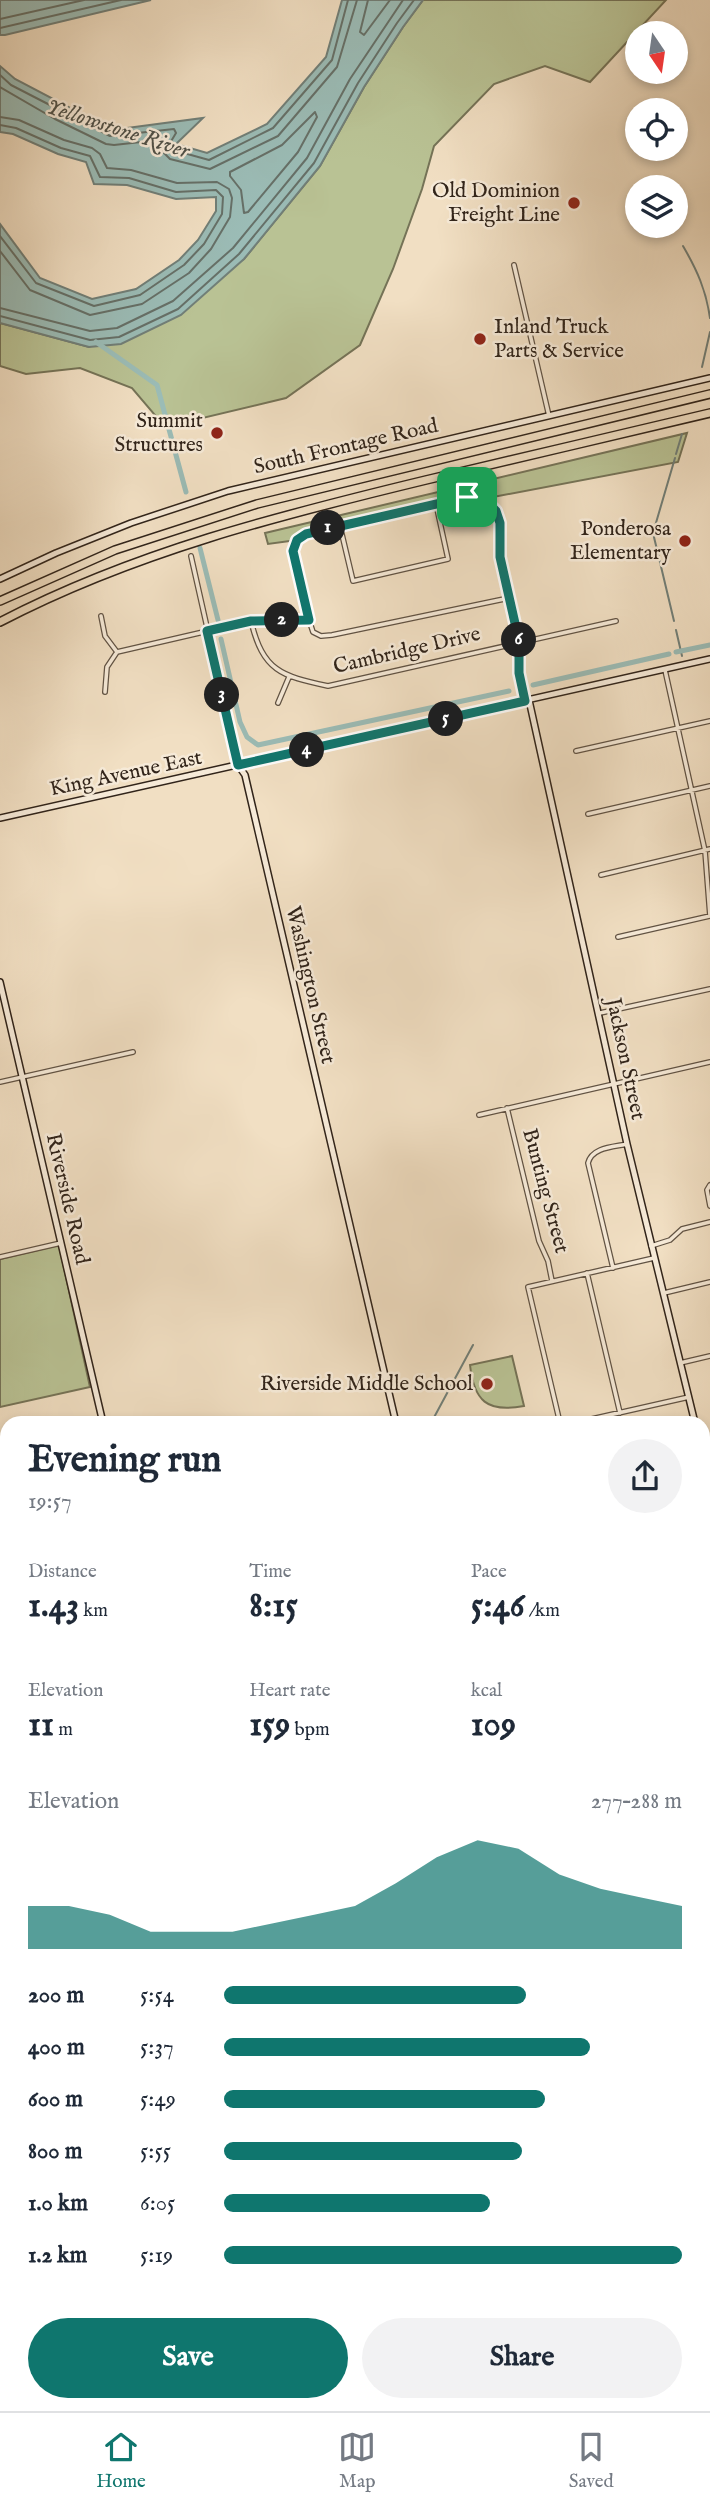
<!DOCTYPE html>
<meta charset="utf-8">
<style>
body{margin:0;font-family:"IM FELL English",serif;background:#f2f2f3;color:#1f2937;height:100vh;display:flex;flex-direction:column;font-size:26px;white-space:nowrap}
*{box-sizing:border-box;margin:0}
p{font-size:23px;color:#747a83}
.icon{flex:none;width:38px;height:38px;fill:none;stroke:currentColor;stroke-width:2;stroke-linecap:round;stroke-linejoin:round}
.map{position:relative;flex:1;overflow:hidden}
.side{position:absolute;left:0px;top:1416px;width:710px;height:996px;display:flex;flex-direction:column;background:#fff;border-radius:21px 21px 0 0;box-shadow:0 4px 10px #0003}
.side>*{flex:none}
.needle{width:46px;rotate:167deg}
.fabs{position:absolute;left:625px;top:21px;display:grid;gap:14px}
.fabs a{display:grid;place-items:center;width:63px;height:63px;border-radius:50%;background:#fff;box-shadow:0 4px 10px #0003;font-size:35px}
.pin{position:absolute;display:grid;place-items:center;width:60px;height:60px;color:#fff;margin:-30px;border-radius:14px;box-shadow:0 4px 10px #0006}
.km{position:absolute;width:35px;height:35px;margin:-18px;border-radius:50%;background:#222;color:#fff;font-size:19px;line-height:35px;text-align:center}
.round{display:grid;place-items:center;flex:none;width:74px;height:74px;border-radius:37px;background:#f2f2f3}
.summary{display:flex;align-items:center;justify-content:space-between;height:119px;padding:0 28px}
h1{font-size:38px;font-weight:700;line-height:52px}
.metrics{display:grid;grid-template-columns:repeat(3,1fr);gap:10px;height:119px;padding:7px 28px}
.metrics div{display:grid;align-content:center}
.metrics b{font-size:35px;font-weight:700}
.metrics small{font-size:19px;font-weight:400}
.metrics p{font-size:19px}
.chart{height:196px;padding:14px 28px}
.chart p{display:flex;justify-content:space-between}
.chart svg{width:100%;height:126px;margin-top:7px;fill:#0f766e;opacity:.7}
.button{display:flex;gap:14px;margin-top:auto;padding:14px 28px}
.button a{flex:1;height:80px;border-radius:42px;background:#0f766e;color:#fff;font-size:28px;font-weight:700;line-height:80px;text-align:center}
.button a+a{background:#f2f2f3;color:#1f2937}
ul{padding:0 28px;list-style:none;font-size:23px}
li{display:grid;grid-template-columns:112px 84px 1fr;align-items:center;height:52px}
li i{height:18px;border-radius:9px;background:#0f766e}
.tabs{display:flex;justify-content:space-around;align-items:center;height:98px;border-top:2px solid #e0e1e3;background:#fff;font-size:19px;color:#747a83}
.tabs a{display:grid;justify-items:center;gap:4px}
.tabs .current{color:#0f766e}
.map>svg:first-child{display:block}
.green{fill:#b9c294;stroke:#757357;stroke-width:2}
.water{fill:#9bbcb6;stroke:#717f78;stroke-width:2}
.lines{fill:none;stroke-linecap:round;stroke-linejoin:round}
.shore{stroke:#667068;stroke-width:2}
.stream{stroke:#717f78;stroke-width:2}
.canal{stroke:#9bbcb6;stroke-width:5}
.street-casing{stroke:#615344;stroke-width:6}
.secondary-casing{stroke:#31241a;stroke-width:8}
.highway-casing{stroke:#31241a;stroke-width:10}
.street{stroke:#f6ead8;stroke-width:3.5}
.secondary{stroke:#f6ead8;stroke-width:5}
.highway{stroke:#f1dfc3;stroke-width:7}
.route-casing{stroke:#fff;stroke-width:14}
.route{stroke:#0f766e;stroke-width:9}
.poi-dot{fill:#8f2418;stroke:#f6ead8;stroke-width:2.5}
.labels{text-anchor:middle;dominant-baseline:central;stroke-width:5;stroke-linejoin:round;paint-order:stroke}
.poi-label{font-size:21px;fill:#31241a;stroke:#f6ead8;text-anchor:end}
.street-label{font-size:21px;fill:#31241a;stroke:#f6ead8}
.water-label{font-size:23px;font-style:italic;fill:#515249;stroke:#f6ead8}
</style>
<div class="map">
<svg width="710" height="2411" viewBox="0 0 710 2411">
<rect width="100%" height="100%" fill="#f1dfc3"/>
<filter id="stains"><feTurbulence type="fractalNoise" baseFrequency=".00286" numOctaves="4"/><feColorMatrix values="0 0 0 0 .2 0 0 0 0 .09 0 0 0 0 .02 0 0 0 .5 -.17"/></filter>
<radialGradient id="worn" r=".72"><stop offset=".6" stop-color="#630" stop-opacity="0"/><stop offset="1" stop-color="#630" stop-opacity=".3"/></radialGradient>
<path class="green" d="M423,0h243l-76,82 -45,-16 -51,18 -60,62 -12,43 -29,80 -33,76 -74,53 -121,29 -33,-39 -52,-20 -54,6 -26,-8v-43l89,24 155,-88 76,-93 44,-79 39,-60z
M687,433l-9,29 -190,36 -21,-1 -152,31 -18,12 -29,4 -3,-11z
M59,1245l31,142 -90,20v-148z
M512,1356l12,50c-37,7 -50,-5 -54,-41z
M7,2210v194l27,1 -6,6h-28v-193z"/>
<path class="water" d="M0,0h151l-146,35h-5z
M342,0h81l-20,27 -39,60 -44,79 -76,93 -63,56 -60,29 -32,3 -89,-24v-99l40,54 52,21 44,-10 43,-29 19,-20 18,-29v-14l-40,2 -49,-14 -33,-1 -8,-22 -28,-8 -45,-20 -13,-2v-66l15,13 97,51 91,-12 -27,26 31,9 60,-29 59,-67z"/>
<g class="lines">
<path class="shore" d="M368,0l-8,32 4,3 26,-35
M0,19l84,-19
M0,28l121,-28
M0,75l11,10 99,51 64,-7 2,4 -6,10 3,7 36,10 64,-32 59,-68 16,-60
M0,87l55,32 51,25 8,1 45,-5 5,13 6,6 40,10 68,-33 59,-69 20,-67
M315,112l2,5 -19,35 -50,60 -4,1 -3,-23 -11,-14v-4l52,-27z
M0,117l19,3 45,20 28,8 8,6 7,14 24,2 46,13 40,-1 12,7 3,9 -2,19 -19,32 -22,24 -47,31 -52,11 -60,-25 -30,-39
M0,125l16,3 45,20 29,8 10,21 29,1 47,14 40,-2 7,7 -1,17 -18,30 -20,21 -44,30 -46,11 -58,-23 -36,-47
M0,308l90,23 27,-3 56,-27 60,-53 74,-90 43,-79 53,-79
M0,316l90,24 29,-3 59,-28 61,-55 75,-91 44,-80 39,-60 17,-23"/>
<path class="stream" d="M683,246c14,24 23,44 27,72
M702,367l8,-35
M676,454l6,-20
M674,621l-21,-88 22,-75
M676,630l6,26
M431,1423l42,-78"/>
<path class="canal" d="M96,342l61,43 29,107
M200,548l18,72
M221,639l19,83 7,15 11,8 251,-54
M676,652l34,-7
M533,685l136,-31"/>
<defs>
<path id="street" d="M514,265l35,151
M340,526l13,55 95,-22 -12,-55
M191,556l47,209
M101,616l4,20 12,16 134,-31 58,-1 4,12 8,4 11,-1 177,-37
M309,620l-16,-69 4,-11 9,-6 161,-37 12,2 11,6 6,6 4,12v34l19,84v32l6,28
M251,621c12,50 30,55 77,65l288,-65
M105,692l2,-25 10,-15
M278,703l11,-26
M576,751l134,-30
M588,814l122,-28
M601,875l109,-26
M618,937l92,-21 -5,-65 -40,-181
M600,1013l110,-24
M0,1082l133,-30
M507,1108l32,133 9,20 4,20
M479,1115l231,-53
M710,1185l-3,5 3,16
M651,1246l19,-6 12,-11 28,-7
M0,1257l61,-14
M613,1268l-25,-105c4,-16 26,-16 39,-19
M587,1273l33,140
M664,1293l46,-11
M680,1363l30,-7
M560,1423l-32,-136 126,-29
M574,1423l115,-26
M704,1540l6,-1
M704,1690l6,-1
M704,1773l6,27
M704,1942l6,6
M704,2051l6,-7
M704,2055l6,6
M0,2088l7,-8
M704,2166l6,6
M704,2174l6,-7
M0,2195l7,6
M0,2210l7,-8
M704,2280l6,6
M106,2404l7,7
M228,2404l7,7
M351,2404l7,7
M474,2404l7,7
M150,2411l6,-7
M375,2411l6,-7
M488,2411l6,-7"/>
<path id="secondary" d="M0,579l56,-26 75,-30 97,-32 482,-113
M529,700l98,444 68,279
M238,765l7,10 151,648
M0,818l710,-159
M0,982l103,441
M704,1456l6,29
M704,1837l6,-2
M704,1930l6,-7
M0,1996l7,-2
M704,2294l6,-8
M41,2411l6,-7
M262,2411l6,-7
M598,2411l6,-7"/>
<path id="highway" d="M0,601l115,-51 142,-46 453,-110
M0,622c134,-70 281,-107 426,-142 95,-22 189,-45 284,-67"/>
</defs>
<use href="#street" class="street-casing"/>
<use href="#secondary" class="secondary-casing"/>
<use href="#highway" class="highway-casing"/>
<use href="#street" class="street"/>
<use href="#secondary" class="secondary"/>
<use href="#highway" class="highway"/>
</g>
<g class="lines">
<defs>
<path id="route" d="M467,497l12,2 11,6 6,6 4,12v34l19,84v32l6,28 -287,64 -31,-134 44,-10 58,-1 -16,-69 4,-11 9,-6z"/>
</defs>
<use href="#route" class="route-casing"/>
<use href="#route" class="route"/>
</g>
<g class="poi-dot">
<circle cx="574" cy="203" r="7"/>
<circle cx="480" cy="339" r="7"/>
<circle cx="217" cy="433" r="7"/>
<circle cx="685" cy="541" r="7"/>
<circle cx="487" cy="1384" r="7"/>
</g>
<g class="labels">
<g class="poi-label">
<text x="560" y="191">Old Dominion<tspan x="560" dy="24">Freight Line</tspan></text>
<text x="494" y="327" text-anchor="start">Inland Truck<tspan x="494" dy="24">Parts &amp; Service</tspan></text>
<text x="203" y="421">Summit<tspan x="203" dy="24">Structures</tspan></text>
<text x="671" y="529">Ponderosa<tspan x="671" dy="24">Elementary</tspan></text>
<text x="473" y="1384">Riverside Middle School</text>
</g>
<g class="street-label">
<text transform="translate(346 447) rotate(-13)">South Frontage Road</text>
<text transform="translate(407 651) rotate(-13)">Cambridge Drive</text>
<text transform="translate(126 774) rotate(-12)">King Avenue East</text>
<text transform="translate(310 985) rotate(77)">Washington Street</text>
<text transform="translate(625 1059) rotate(78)">Jackson Street</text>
<text transform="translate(545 1191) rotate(75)">Bunting Street</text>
<text transform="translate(67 1199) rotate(77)">Riverside Road</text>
</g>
<g class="water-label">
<text transform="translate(118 129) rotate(18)">Yellowstone River</text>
</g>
</g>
<rect width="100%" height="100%" filter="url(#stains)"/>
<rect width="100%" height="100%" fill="url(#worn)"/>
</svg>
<div class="fabs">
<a><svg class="needle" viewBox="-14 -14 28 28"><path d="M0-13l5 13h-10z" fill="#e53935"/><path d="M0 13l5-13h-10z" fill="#747a83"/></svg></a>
<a><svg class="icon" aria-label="locate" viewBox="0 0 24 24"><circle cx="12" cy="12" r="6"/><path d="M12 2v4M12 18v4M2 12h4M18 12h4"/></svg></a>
<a><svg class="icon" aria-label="layers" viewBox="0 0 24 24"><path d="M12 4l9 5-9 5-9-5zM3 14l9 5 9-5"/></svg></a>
</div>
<div class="pin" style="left:467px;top:497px;background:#1e9e55"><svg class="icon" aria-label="arrive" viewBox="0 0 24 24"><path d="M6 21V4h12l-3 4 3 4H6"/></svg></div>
<b class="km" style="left:328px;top:528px">1</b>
<b class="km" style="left:282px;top:620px">2</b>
<b class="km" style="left:222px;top:695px">3</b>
<b class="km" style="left:307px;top:750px">4</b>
<b class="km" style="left:446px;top:719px">5</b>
<b class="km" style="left:519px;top:640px">6</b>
<section class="side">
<div class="summary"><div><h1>Evening run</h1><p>19:57</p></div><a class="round"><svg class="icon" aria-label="share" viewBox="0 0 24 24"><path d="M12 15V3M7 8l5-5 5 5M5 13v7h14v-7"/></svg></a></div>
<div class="metrics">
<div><p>Distance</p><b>1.43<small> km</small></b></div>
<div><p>Time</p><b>8:15</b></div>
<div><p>Pace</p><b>5:46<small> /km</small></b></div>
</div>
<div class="metrics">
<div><p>Elevation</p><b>11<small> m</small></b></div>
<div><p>Heart rate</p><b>159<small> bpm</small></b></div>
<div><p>kcal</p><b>109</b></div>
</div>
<div class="chart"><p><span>Elevation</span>277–288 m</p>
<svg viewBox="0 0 160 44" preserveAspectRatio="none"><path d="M0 44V29L10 29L20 32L30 38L40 38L50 38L60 35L70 32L80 29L90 21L100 12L110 6L120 9L130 18L140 23L150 26L160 29V44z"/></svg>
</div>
<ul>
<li><b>200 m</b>5:54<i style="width:66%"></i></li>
<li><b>400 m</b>5:37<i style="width:80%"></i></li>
<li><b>600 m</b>5:49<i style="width:70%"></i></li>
<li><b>800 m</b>5:55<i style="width:65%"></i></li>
<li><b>1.0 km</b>6:05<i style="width:58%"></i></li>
<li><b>1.2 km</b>5:19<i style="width:100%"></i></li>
</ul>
<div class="button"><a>Save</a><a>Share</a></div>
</section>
</div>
<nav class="tabs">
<a class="current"><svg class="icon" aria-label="home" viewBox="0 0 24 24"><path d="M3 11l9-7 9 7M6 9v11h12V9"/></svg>Home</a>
<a><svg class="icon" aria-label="map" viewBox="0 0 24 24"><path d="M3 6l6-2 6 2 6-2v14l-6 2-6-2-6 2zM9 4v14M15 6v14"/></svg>Map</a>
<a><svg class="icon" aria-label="saved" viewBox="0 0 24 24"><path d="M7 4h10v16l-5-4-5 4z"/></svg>Saved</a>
</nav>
